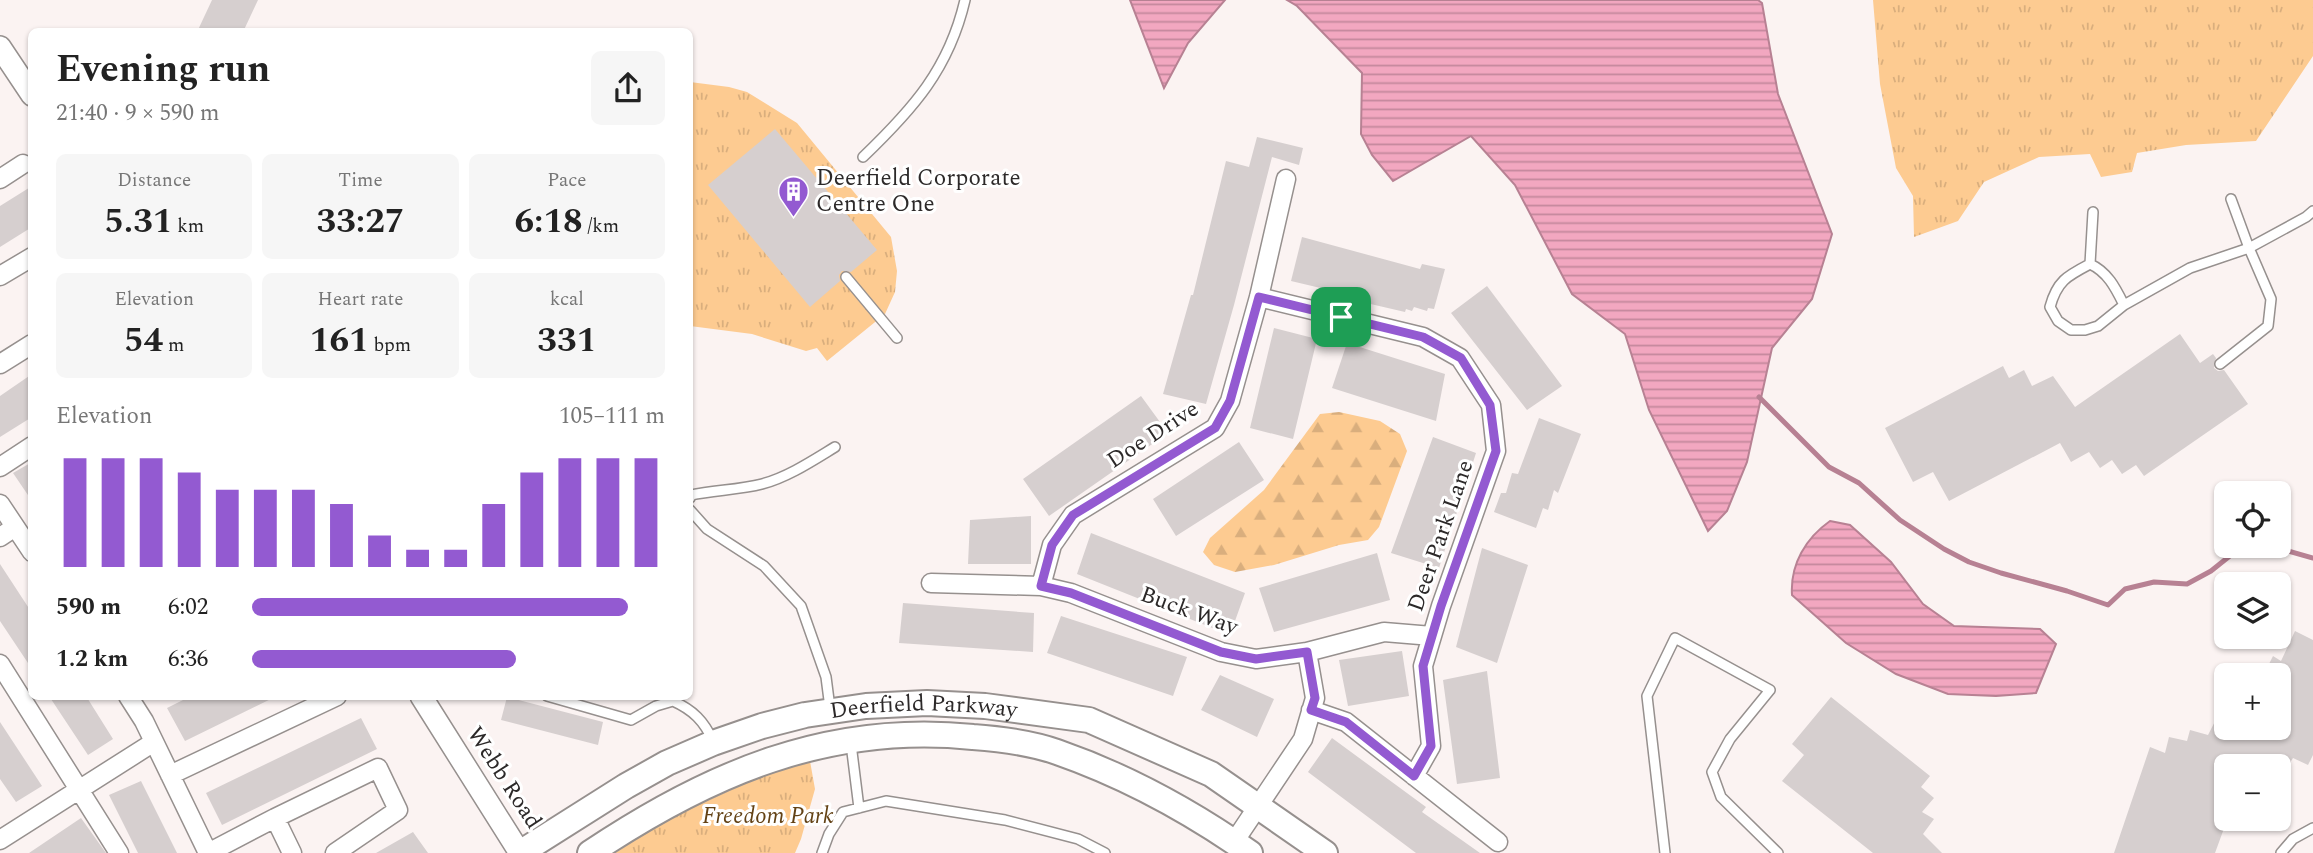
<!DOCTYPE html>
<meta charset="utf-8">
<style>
body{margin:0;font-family:Spectral,serif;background:#f6f6f6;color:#222;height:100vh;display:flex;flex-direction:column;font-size:26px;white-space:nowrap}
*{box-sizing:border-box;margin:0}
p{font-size:23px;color:#767676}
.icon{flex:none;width:38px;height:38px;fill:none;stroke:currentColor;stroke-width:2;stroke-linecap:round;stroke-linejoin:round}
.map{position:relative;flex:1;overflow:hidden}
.panel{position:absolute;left:28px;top:28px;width:665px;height:672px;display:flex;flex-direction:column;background:#fff;border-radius:10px;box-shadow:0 2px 5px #0004}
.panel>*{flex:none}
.controls{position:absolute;left:2214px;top:481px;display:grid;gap:14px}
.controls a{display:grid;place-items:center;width:77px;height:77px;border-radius:10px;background:#fff;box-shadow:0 2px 5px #0004;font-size:35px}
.pin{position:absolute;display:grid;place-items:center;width:60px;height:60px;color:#fff;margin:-30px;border-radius:14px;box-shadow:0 4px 10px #0006}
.round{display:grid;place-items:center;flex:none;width:74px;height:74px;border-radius:10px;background:#f6f6f6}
.summary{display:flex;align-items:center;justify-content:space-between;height:119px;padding:0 28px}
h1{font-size:38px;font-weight:700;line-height:52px}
.metrics{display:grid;grid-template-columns:repeat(3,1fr);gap:10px;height:119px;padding:7px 28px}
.metrics div{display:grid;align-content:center;border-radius:10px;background:#f6f6f6;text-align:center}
.metrics b{font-size:35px;font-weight:700}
.metrics small{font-size:19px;font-weight:400}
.metrics p{font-size:19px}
.chart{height:196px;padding:14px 28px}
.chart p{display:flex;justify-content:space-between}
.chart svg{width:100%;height:126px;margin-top:7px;stroke:#935ad1;stroke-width:6}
ul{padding:0 28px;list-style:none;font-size:23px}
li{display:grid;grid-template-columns:112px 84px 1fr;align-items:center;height:52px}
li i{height:18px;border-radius:9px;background:#935ad1}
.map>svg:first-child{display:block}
.grass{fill:url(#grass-tufts)}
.forest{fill:url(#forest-firs)}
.water{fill:url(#water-rules);stroke:#b78193;stroke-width:2}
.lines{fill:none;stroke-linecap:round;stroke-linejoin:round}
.stream{stroke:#b78193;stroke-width:5}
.building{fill:#d6cfcf}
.service-casing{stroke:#96908e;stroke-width:12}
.minor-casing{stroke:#96908e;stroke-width:21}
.tertiary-casing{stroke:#96908e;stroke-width:24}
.secondary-casing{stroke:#96908e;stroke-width:28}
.service{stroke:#fff;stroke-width:9}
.minor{stroke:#fff;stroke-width:18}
.tertiary{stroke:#fff;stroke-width:21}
.secondary{stroke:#fff;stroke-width:24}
.route-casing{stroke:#fff;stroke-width:14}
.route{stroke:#935ad1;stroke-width:9}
.labels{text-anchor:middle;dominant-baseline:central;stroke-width:6;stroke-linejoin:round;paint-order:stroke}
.poi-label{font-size:23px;fill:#2c2929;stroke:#fff;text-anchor:start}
.street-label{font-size:23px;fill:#2c2929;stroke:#fff}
.park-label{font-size:23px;font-style:italic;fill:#634215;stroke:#fff}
</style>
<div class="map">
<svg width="2313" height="853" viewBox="0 0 2313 853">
<defs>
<pattern id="grass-tufts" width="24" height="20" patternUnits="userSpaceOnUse" patternTransform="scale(1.75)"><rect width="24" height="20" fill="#fdcb91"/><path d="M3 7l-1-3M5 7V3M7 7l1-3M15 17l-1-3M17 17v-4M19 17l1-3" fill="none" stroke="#d9ae7d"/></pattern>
<pattern id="forest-firs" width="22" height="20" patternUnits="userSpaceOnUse" patternTransform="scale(1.75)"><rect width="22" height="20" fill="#fdcb91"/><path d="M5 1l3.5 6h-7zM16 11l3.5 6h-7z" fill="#d9ae7d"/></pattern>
<pattern id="water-rules" width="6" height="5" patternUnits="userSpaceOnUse" patternTransform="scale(1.75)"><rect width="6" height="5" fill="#f2a7c0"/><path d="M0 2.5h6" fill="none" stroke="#c4889c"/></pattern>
</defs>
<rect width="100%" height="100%" fill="#fbf3f2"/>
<path class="grass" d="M1873,0h440v56l-57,85 -70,4 -49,8 -5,19 -31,5 -11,-23 -51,3 -55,25 -26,39 -44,16 -1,-41 -17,-28 -16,-84z
M690,82l39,5 18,5 50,31 94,114 6,34 -2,21 -10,22 -58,47 -10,-13 -11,3 -54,-17 -62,-8z
M810,761l5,28 -14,50 -6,14h-180l52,-34 114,-52z"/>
<path class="forest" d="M1339,412l41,9 20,13 7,17 -28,76 -11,13 -29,5 -65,20 -39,7 -21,-7 -11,-13 7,-14 54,-48 56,-76z"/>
<path class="water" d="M1130,0h95l-37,43 -24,45z
M1287,0h471l4,3 16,91 54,140 -20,65 -40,49 -25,114 -20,49 -19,20 -59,-121 -24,-76 -53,-40 -57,-109 -44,-49 -78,45 -21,-26 -11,-21 1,-61 -65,-67z
M1830,521l20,4 41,37 32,42 31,22 86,3 16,15 -20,49 -40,3 -48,-2 -52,-20 -50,-31 -54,-48c-2,-31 14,-57 38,-74z"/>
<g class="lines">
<path class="stream" d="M1759,397l70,70 30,16 41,37 44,29 25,13 32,11 66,18 41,14 17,-16 29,-7 33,2 24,-13 30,-24 14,-1
M2271,546l42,12"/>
</g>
<path class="building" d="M212,0h46l-15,32h-46z
M775,129l102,121 -26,22 -9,-1 -3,4 1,6 -30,26 -102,-122z
M1257,137l46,11 -4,17 -27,-8 -38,148 -28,99 -43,-10 28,-99h2l33,-134 23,6z
M32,186v41l-32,20v-41z
M1302,237l118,32 2,-5 23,5 -11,40 -6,-1 -1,3 -13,-4 -2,4 -6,-2 -1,3 -56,-13 1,-4 -59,-14z
M1487,286l75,100 -35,24 -76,-97z
M1274,328l43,11 -24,100 -43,-11z
M2180,334l20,29 13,-9 3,4 -2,10 4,3 6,-1 24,34 -104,72 -8,-11 -14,9 -10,-14 -12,8 -11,-16 -18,10 -11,-19 -111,58 -16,-29 -20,10 -28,-54 118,-62 6,12 15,-8 8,16 21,-10 22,31z
M1347,343l98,31 -9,47 -104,-33z
M32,374v43l-32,20v-41z
M1141,396l27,37 -119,83 -26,-37z
M1539,418l42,16 -23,59 -4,-3 -6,20 -5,-2 -7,20 -42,-16 7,-19h5l6,-20 6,1z
M1433,437l43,16 -37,115 -48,-15z
M1239,442l25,38 -88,56 -23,-37z
M32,462v39l-19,-28z
M1031,516v48h-63l2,-44z
M1091,533l154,60 -15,42 -153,-61z
M1482,548l46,17 -31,98 -41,-16z
M1377,553l13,47 -116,32 -15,-44z
M0,564l32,49v56l-32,-48z
M903,603l131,10 -1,39 -134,-9z
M1061,616l126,41 -14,39 -126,-43z
M2295,631l18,9v115l-5,10 -15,-7 -5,8h-62v57l-11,30h-101l36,-106 15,6 4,-16 18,4 3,-11 18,5 18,-35v28h52v-52h-15l10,-20 8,5z
M1402,651l7,45 -61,10 -9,-46z
M1487,671l13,107 -43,6 -14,-104z
M1220,675l54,24 -17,38 -56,-27z
M49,696h37l27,43 -25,16z
M191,696h86l-92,45 -18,-33z
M507,697l96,25 -5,23 -97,-25z
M1831,697l99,79 -9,11 13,11 -12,14 12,7 -11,15 19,19h-69l-91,-72 22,-26 -12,-11z
M361,718l16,31 -155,76 -16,-32z
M0,722l42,64 -26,16 -16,-23z
M1332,738l94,69 -4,5 58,41h-64l-108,-81z
M141,781l36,72h-39l-29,-58z
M81,818l25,35h-77z
M413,832l15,21h-52z"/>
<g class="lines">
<defs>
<path id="service" d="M863,157c50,-48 86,-88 102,-157
M2090,264l3,-52
M846,277l51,61
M2124,305c-8,-16 -16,-33 -34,-41 -23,12 -33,17 -40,43l8,14 13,9h14l13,-4 26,-21 66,-37 59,-20 57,-31 7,-6
M2220,364l48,-38 3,-27 -22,-51 -18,-49
M690,498l1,-3c23,-5 48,-5 71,-11 26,-7 50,-23 73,-37
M690,510l17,19 57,37 37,40 25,71 4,31
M547,696l84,24 25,-14 17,-5c20,9 31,20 40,40
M851,744l8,64
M822,853l7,-19 14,-22 43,-11 119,19 73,19 27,14
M1665,853l-18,-157 28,-58 95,52 -40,49 -18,33 9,25 57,56
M2281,853l12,-14 20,-11"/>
<path id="minor" d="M0,179l23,-15
M0,276l32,-19
M1259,297l164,40 37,21 31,47 5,46 -55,155 -18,60 8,80 -17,30
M0,364l32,-20
M0,467l32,-21
M0,504l32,48
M0,537l15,-10
M931,583l110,3 30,7 150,59 35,7 51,-7 77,-20 48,4
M1041,586l11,-41 21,-30 142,-87 15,-27 29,-104 27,-118
M0,664l119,189
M128,696l16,25 64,132
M1311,710l35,12 152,120
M170,775l167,-79
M275,818l17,35
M0,840l154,-98
M1234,842l69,-103 12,-41 -8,-46
M208,853l67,-35 103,-50 20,42 -63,43"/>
<path id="tertiary" d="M0,47l32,48
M421,696l99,157"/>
<g id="secondary">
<path id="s1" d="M520,853l106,-67 41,-23 46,-20 49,-17 43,-11 61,-9 61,-3 58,3 104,14 122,54 114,79"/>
<path d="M590,853c118,-79 238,-131 383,-116 28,2 58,6 84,15 69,24 133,59 193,101"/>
</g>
</defs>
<use href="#service" class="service-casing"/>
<use href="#minor" class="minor-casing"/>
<use href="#tertiary" class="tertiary-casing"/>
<use href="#secondary" class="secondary-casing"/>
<use href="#service" class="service"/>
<use href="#minor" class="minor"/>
<use href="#tertiary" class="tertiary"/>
<use href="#secondary" class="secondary"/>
</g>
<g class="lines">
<defs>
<path id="route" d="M1259,297l164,40 38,21 29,47 6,46 -55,155 -18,60 8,80 -17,30 -68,-54 -35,-12 4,-12 -8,-46 -51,7 -35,-7 -150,-59 -30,-7 11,-41 21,-30 142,-87 15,-27z"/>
</defs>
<use href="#route" class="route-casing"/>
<use href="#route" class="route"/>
</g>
<defs>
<symbol id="building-pin" viewBox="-11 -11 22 30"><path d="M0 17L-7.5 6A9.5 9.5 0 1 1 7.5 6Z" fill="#935ad1" stroke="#fff"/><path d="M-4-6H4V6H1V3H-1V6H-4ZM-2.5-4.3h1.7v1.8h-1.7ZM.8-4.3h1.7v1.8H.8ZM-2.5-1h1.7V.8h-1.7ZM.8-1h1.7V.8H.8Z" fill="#fff"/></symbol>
</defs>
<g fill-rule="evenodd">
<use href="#building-pin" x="776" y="174" width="35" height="47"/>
</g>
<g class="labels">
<g class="poi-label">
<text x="816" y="178">Deerfield Corporate<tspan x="816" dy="26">Centre One</tspan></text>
</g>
<g class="street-label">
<text transform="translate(1153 435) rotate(-33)">Doe Drive</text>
<text transform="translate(1441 536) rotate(-71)">Deer Park Lane</text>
<text transform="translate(1189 611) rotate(20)">Buck Way</text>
<text stroke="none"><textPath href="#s1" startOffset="438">Deerfield Parkway</textPath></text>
<text transform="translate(504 778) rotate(57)">Webb Road</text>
</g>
<g class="park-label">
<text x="768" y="816">Freedom Park</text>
</g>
</g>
</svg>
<div class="controls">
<a><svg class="icon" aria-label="locate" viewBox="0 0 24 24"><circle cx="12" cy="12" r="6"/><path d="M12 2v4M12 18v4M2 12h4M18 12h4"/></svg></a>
<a><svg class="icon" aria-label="layers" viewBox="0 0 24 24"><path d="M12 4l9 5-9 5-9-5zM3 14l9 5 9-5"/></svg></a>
<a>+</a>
<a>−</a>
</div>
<div class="pin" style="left:1341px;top:317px;background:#1e9e55"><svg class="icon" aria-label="arrive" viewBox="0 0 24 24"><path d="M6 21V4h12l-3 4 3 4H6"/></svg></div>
<section class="panel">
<div class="summary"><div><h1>Evening run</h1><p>21:40 · 9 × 590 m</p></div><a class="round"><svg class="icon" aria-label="share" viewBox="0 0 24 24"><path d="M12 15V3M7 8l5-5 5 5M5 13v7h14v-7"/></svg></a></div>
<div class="metrics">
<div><p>Distance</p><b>5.31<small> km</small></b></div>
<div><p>Time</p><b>33:27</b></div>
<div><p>Pace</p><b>6:18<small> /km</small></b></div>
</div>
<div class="metrics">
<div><p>Elevation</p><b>54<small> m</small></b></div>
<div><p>Heart rate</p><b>161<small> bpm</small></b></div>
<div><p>kcal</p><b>331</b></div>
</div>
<div class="chart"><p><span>Elevation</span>105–111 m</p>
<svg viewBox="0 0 160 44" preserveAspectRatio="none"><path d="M5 44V6M15 44V6M25 44V6M35 44V11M45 44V17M55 44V17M65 44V17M75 44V22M85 44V33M95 44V38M105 44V38M115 44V22M125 44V11M135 44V6M145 44V6M155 44V6"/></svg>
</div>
<ul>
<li><b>590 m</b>6:02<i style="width:91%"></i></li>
<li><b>1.2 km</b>6:36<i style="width:64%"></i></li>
</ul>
</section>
</div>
